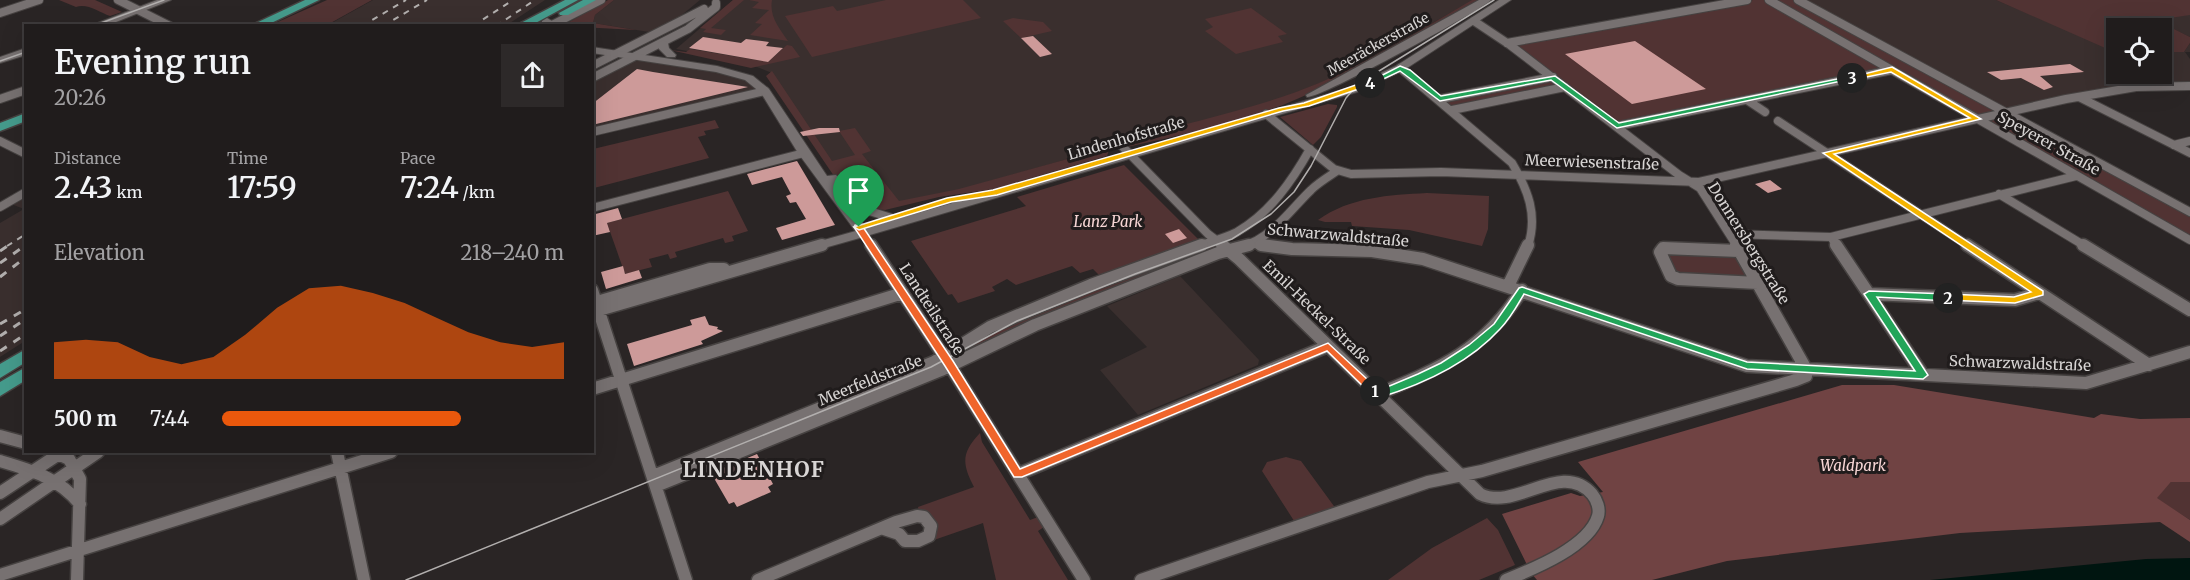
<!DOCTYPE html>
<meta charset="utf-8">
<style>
body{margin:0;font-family:Merriweather,serif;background:#2d2929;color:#f1f3f6;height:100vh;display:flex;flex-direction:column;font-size:22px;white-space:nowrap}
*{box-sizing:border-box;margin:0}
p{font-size:20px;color:#a2a1a3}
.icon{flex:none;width:33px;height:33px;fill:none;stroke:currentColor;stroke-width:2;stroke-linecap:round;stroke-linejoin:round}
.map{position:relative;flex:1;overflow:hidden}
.details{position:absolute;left:24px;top:24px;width:570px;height:429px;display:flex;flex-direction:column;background:#201c1c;border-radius:0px;box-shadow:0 6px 24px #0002,0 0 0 2px #3d3a3b}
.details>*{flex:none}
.tools{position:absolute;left:2106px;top:18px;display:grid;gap:12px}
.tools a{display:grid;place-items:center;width:66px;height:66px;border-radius:0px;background:#201c1c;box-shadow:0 6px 24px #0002,0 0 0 2px #3d3a3b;font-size:30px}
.pin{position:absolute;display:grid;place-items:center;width:51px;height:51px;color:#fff;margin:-62px -26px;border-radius:50% 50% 50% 0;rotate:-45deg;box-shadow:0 0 6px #0007}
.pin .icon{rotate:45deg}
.km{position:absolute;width:30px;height:30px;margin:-15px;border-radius:50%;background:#222;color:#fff;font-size:16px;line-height:30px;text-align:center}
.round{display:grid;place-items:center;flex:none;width:63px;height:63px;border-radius:0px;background:#2d2929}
.head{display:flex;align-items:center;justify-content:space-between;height:102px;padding:0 30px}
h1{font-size:33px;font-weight:600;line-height:45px}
.stats{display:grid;grid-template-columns:repeat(3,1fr);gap:9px;height:102px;padding:6px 30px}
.stats div{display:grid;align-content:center}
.stats b{font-size:30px;font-weight:600}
.stats small{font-size:16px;font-weight:400}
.stats p{font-size:16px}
.chart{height:168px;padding:12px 30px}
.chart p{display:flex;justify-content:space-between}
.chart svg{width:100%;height:108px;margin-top:6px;fill:#ea580c;opacity:.7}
ul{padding:0 30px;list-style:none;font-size:20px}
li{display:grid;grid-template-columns:96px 72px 1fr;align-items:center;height:45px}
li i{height:15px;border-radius:8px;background:#ea580c}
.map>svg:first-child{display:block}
.built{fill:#3a2f2e}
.green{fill:#513333}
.forest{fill:#704343}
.water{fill:#001510}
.building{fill:#cd9a99}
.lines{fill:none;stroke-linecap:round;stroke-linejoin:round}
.minor-far1-casing{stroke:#464241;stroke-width:10}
.minor-casing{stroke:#464241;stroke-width:15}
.tertiary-casing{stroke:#464241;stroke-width:2}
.primary-casing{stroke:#464241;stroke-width:3}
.minor-far1{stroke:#777171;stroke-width:8}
.minor{stroke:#777171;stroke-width:12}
.tertiary{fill:#777171;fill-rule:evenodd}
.primary{fill:#459b8c;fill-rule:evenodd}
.tram{stroke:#b2afae;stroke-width:1.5}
.rail-far1{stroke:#b2afae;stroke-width:2;stroke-dasharray:6 6;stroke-linecap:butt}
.rail{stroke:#b2afae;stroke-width:3;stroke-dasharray:8 8;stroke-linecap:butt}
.split-1{fill:#f0652b;stroke:#fff;stroke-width:1.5}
.split-2{fill:#22a559;stroke:#fff;stroke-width:1.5}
.split-3{fill:#f5b400;stroke:#fff;stroke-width:1.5}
.split-4{fill:#22a559;stroke:#fff;stroke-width:1.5}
.split-5{fill:#f5b400;stroke:#fff;stroke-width:1.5}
.labels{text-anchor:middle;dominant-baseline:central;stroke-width:6;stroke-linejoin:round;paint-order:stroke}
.far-street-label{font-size:14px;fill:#d8d5d4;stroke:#201c1c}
.street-label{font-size:15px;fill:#d8d5d4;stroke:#201c1c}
.park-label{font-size:15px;font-style:italic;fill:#f7d6d5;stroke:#201c1c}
.district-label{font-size:21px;font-weight:bold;letter-spacing:1.5px;fill:#d8d5d4;stroke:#201c1c}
</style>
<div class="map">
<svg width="2190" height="580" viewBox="0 0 2190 580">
<rect width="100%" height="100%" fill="#2a2525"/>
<path class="built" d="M373,0h172l-38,25h-179z
M614,0h86l-23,19 -28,13 -56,-9 2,-8z
M733,0h740l-95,54 -58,29 -40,16 -321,91 -68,16 -60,-45 -59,-88 -30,-12 -66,-12z
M1804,0h192l120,51v23h46v-22h22l6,-9v9h-5l5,7v27h-40l-145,27z
M2113,0h77v37z
M636,59l100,15 26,17 -169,40v-51z
M25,196v145l-25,16v-134l24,-14 -13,-5z
M1180,276l79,84 -1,5 -120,50 -38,-45 47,-23 -40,-41z"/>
<path class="green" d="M59,0h36l27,12 -12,4c-11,-4 -23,-13 -34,-9z
M327,0h45l-45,25h-56z
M608,0h6l-19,15 -2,8 43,7 -74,-4z
M733,0h11l-33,28 15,2 -5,5 -18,-3 3,-3 -6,-1z
M749,0h23c-3,16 7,28 16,41l-38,-6 12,-11 -7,-1 14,-13 -17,-2 7,-6z
M886,0h77l18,18 -169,39 -27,-41 48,-10 4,5z
M1472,0h11c-70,38 -145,86 -219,112 -45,15 -91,25 -137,35l-1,-7c63,-18 131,-31 193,-57 53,-23 103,-54 153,-83z
M1753,0h12l63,35 -60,-35h27l395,215v22l-298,-167 -275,56 -52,-39 -113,23 -12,-11 112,-22 -42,-33z
M1996,0h194v15l-34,5 34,17v6l-6,9h-22v-24h-46v23h-4z
M1251,8l36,26 -9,2 5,6 -47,12 -31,-23 8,-4 -8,-8z
M1013,18l30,4 9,9 -31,7 -18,-17z
M787,45l5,1 8,11 -49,11 -81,-18 16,2 4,-3 78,13z
M772,71l60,90 23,-6 -16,-24 16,-3 16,23 -9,3 37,47 60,-12 148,-41 2,2 -2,6 -113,33 -55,8 -54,13 -10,-1 -12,-6 -27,-24 -70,-103z
M1328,104l9,1v2l-16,30 -8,8 -33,-28z
M715,120l4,8 -15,3 2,4 -8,2 11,21 -115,30 -1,-39z
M1124,165l77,77 -101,34 -7,-7 -13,4 -8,-7 -56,19 -9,-6 -15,8 3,4 -37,12 -6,-9 -4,1 -37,-54 115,-35 -9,-9z
M728,191l20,40 -16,5 2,5 -9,2 -2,-5 -48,14 2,5 -7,2 -2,-5 -19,5 3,8 -27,7 -18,-51z
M1427,193l62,3 -1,33 -6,17 -73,-16 -57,-4 -1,-4h-26l-7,-2c32,-23 71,-25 109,-27z
M1220,244l3,2 -274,118 -6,-8 34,-22z
M1663,248l76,3 19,32 -80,-4z
M980,433l2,9 48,78 8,-3 6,10 -6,4 30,49h-72l-13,-57 -49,17 -15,-27 -1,-6 56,-20c-12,-23 -13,-34 6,-54z
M1286,457l15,4 38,52 -41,14 -36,-56 5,-9z
M2171,482h19v38l-34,-22z
M1487,518l11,12 17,35 -36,15h-91l44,-32z"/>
<path class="forest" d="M1842,385h52l200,33 7,-4 39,5 50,-1v64h-19l-14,16 33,22v22l-30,-20 -128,7 -72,4 -233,28 -75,19h-115l-6,-7 -29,-59 69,-21 9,3 23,-4 -25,-30z"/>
<path class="water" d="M2190,558v22h-260l216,-21z"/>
<path class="building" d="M1033,36l19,18 -12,3 -19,-19z
M703,37l38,6 5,-4 23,3 -3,4 17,2 -15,14 -79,-14z
M1635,41l71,48 -74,15 -67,-50z
M2070,64l14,8 -44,4 13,11 -9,3 -23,-12 -20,2 -14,-8z
M637,69l16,3 95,15 -156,38v-21z
M819,128h20l1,4 -37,4 -3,-4z
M797,161l38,64 -53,15 -6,-12 30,-9 -10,-17 -6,1 -4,-7 5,-2 -9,-17 -30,8 -5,-11z
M1770,180l12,9 -14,4 -13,-9z
M618,208l4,11 -15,4 3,9 -18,4v-21z
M1179,229l8,9 -14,5 -8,-9z
M623,266l2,8 14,-4 3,8 -36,11 -5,-17z
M705,316l4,9 9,2 -1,2 6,2 -22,10 2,3 -69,22 -7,-22 65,-19 -2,-5z
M757,454l16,30 -5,3 3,5 -34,15 -3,-5 -5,2 -18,-31z"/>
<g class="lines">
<defs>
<path id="minor-far1" d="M118,0l52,26
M1769,0l421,240
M1798,0l392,212
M0,13l39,-13
M1474,21l36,24 169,130 21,13 37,58
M550,26l51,-26
M1507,43l240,-43
M592,66l112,-57
M1400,68l112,95c16,27 26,52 16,83
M592,78l96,-49 28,-22v-4
M2079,97l111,56
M0,99l26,-9
M1440,99l113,-22
M1747,100l18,12
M1452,110l113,-23
M1266,114l68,55 17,5 90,-2 258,10 367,-83 70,-12 54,-1
M1778,121l191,125
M1617,126l275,-56
M592,132l173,-41
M0,141l26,13
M1118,142l90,92 16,12
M2174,145l16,-4
M1999,194l86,52
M0,207l26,-15
M592,208l212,-55
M1730,234l101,3 245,-61
M1831,237l6,9
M1253,244l19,2
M817,246l46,-13 9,13
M1198,246c12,-4 27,-8 39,-14 33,-19 55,-51 73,-83
M1243,246c28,-7 48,-37 68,-56 7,-7 17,-13 26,-19"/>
<path id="minor" d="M871,245l78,119 135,216
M1222,245l16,13 242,236c36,18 81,-35 112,0 5,6 8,15 6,22 -9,31 -65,53 -92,64
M1261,245l31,4 80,2 51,8 324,107 339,17 104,-31
M1736,245l70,124
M1836,245l87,130
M1967,245l182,120
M2083,245l107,65
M1739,251l-76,-3 -3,4 11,24 7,3 80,4
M1508,286l20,-41
M592,290l94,290
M1869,294l146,6 24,-7
M597,302l113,-33h14
M592,312l230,-67
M592,389l311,-96
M1378,394c63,-26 106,-44 144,-104
M0,436l26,7
M54,452l15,7 11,20 -3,101
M337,452l27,128
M0,461c31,9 59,17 80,43
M1018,474l310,-128
M653,476l281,-114 56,-35 101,-42 111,-40
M656,486l285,-116 94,-45 183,-72 31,-8
M0,493l62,-41
M0,519l98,-67
M0,575l391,-123
M758,580l138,-58 21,-6 7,1 7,9 -2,10 -11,5h-13l-6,-7 -15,-5
M1141,580l287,-98 54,-11 314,-91 10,-4v-7"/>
<path id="tertiary" d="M157,0h14l-65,26h-16z
M1479,0h12c-14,13 -172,99 -184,97l-1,-2z
M1499,0h12l-107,70 -47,22 -494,145 -4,-1 -61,-83 -37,-60 -16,-13 -29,-8 -124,-19v-6l125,19 36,10 16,13 58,87 9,-1 31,31 25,8 2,3 -6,4 -29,-9 -21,-21 28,37 483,-140 47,-22z
M547,18l5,3v5h-10v-5z
M663,40l5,3 1,5 7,7 -1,2h-8l-8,-8 -1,-6z
M26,48v7l-26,8v-6z"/>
<path id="primary" d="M305,0h14l-54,26h-15z
M565,0h13l-48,26h-15z
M583,0h13l-28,15h-8l-1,-2z
M26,113v8l-26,10v-8z
M26,349v13l-26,16v-14z
M26,367v13l-26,16v-14z"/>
</defs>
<use href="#minor-far1" class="minor-far1-casing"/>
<use href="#minor" class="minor-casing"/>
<use href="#tertiary" class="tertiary-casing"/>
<use href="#primary" class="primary-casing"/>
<use href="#minor-far1" class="minor-far1"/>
<use href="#minor" class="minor"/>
<use href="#tertiary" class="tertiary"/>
<use href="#primary" class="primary"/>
<path class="tram" d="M93,26l71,-26
M0,61l26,-9
M406,580l525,-213 86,-46 118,-47 97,-35 39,-25 23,-22 17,-26 35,-68 12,-14 136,-84"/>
<path class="rail-far1" d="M362,26l44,-26
M383,26l44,-26
M473,26l40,-26
M496,26l39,-26
M7,246l19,-12
M24,246l2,-1"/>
<path class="rail" d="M0,251l9,-6
M0,263l26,-18
M0,277l26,-20
M0,324l26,-15
M0,336l26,-17
M0,351l26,-17"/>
</g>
<path class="split-1" d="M855,225l8,2 90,134 67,108 308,-126 52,48 -2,3h-7l-44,-43 -305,126h-8l-69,-111 -91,-139z"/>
<path class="split-2" d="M1522,287l225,75 168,9 -51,-77 5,-3 79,3 5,4 -5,3 -71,-4 51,78 -5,4 -176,-10 -223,-75c-7,12 -14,25 -24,35 -31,34 -79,56 -122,69l-7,-4v-6l9,2 38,-16 23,-11 28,-18 25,-21 25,-36z"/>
<path class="split-3" d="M1892,67l89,52 -147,35 209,137v4l-28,8 -70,-3v-5l3,-1 66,3 17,-5 -208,-139 147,-35 -79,-46 -39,8 -4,-2z"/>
<path class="split-4" d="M1400,66l10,4 31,26 114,-20 64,47 233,-47 4,2 -239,50 -66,-48 -111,21 -40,-30 -27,13 -6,-1z"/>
<path class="split-5" d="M1370,80l4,3 -1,1 -64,22 -26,5 -286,84 -46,7 -92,28 -5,-3 93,-29 46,-8 286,-82 25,-5z"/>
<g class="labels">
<g class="far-street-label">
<text transform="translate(1378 44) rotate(-29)">Meeräckerstraße</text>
</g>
<g class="street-label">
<text transform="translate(1126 138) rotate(-16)">Lindenhofstraße</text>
<text transform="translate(2049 143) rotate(29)">Speyerer Straße</text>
<text transform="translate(1592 162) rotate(2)">Meerwiesenstraße</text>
<text transform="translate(1338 235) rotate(5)">Schwarzwaldstraße</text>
<text transform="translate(1749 243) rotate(58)">Donnersbergstraße</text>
<text transform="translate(932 309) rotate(57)">Landteilstraße</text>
<text transform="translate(1317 312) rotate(44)">Emil-Heckel-Straße</text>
<text transform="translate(2020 363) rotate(2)">Schwarzwaldstraße</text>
<text transform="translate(870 380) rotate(-22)">Meerfeldstraße</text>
</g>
<g class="park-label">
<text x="1108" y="221">Lanz Park</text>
<text x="1853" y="465">Waldpark</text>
</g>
<g class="district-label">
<text x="754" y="469">LINDENHOF</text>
</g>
</g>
</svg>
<div class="tools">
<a><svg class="icon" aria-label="locate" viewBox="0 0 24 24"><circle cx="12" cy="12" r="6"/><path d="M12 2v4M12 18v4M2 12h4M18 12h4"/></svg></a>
</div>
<div class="pin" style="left:859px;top:227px;background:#1e9e55"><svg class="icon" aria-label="arrive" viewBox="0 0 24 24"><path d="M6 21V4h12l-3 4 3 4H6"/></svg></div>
<b class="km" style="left:1375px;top:391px">1</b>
<b class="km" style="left:1948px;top:298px">2</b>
<b class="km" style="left:1852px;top:78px">3</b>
<b class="km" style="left:1370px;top:83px">4</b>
<section class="details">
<div class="head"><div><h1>Evening run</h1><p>20:26</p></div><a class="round"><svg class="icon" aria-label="share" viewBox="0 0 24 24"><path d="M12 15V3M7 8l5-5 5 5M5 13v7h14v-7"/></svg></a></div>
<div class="stats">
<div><p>Distance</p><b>2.43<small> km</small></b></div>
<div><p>Time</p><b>17:59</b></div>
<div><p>Pace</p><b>7:24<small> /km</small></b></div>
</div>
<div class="chart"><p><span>Elevation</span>218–240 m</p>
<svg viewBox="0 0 160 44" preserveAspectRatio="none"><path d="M0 44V29L10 28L20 29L30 35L40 38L50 35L60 26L70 15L80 7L90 6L100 9L110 13L120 19L130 25L140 29L150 31L160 29V44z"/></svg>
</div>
<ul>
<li><b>500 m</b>7:44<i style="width:70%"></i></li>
</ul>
</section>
</div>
